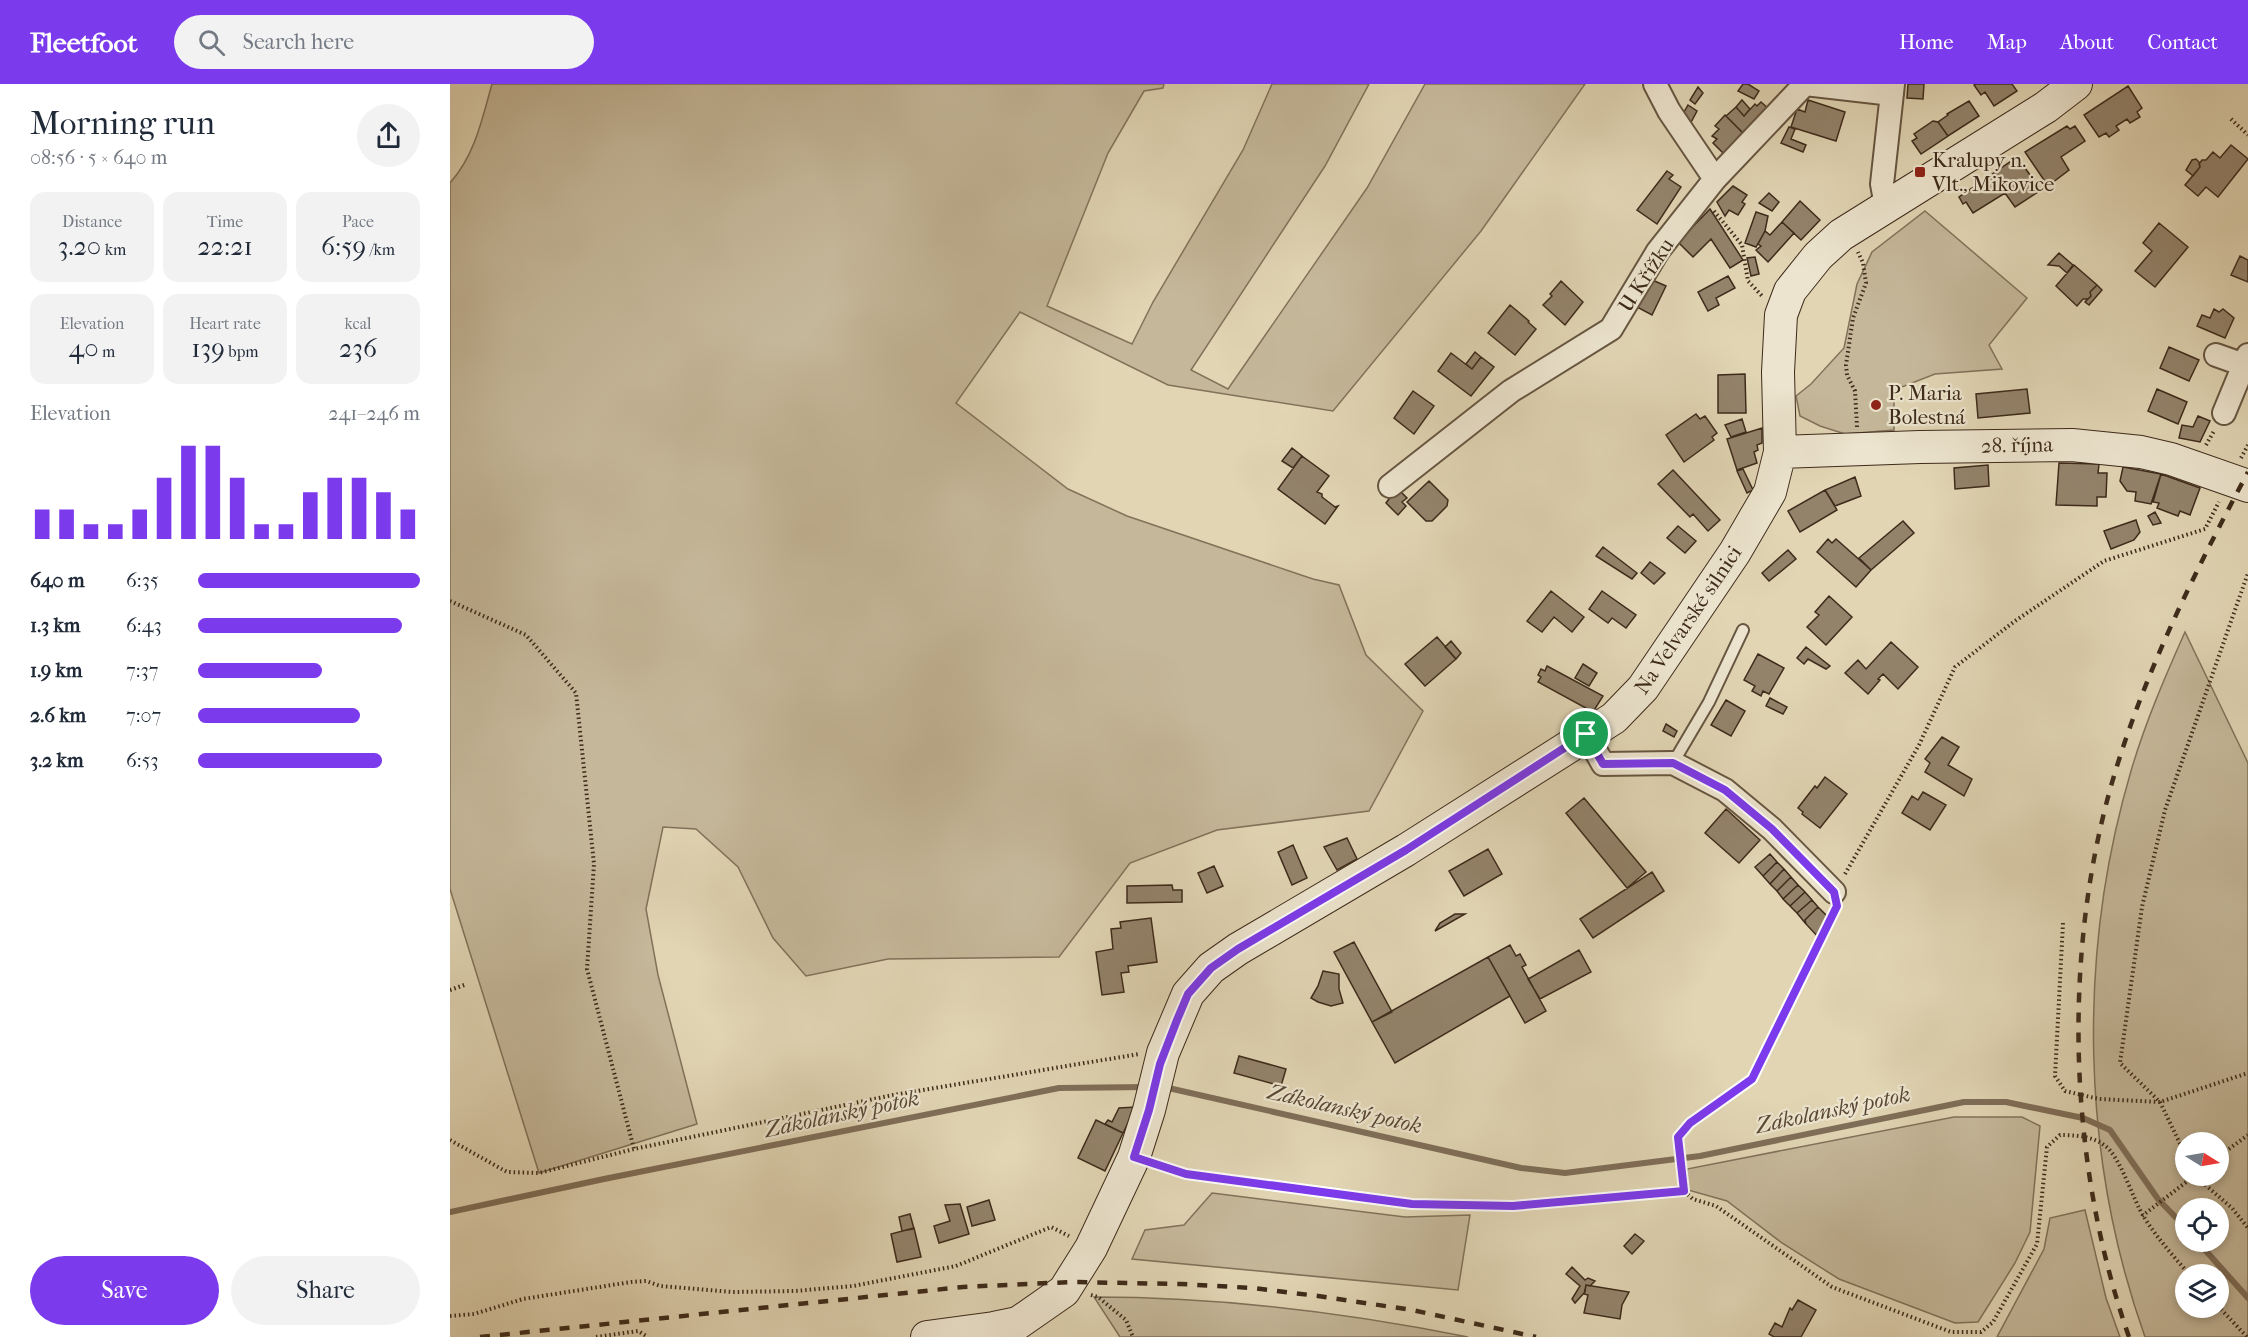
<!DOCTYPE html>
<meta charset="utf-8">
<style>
body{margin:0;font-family:"IM FELL French Canon",serif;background:#f2f2f3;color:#1f2937;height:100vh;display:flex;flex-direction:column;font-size:22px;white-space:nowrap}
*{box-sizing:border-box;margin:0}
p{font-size:20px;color:#747a83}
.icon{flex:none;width:33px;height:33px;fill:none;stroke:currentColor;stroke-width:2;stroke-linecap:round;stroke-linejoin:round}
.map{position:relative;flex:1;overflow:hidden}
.side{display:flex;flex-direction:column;background:#fff;width:450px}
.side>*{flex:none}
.needle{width:39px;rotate:101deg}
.buttons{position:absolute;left:1725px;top:1048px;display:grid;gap:12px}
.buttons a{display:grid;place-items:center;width:54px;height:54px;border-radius:50%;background:#fff;box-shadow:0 3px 9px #0003;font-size:30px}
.pin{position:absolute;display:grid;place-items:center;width:51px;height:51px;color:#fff;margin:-26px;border:3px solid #fff;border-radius:50%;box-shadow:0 2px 6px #0007}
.round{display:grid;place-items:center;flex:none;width:63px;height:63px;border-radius:32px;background:#f2f2f3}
.head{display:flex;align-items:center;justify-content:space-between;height:102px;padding:0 30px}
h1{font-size:33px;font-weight:600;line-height:45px}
.metrics{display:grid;grid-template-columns:repeat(3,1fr);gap:9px;height:102px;padding:6px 30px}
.metrics div{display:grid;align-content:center;border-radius:15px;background:#f2f2f3;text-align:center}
.metrics b{font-size:26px;font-weight:600}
.metrics small{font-size:16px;font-weight:400}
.metrics p{font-size:16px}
.chart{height:168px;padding:12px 30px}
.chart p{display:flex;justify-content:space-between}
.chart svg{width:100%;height:108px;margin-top:6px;stroke:#7c3aed;stroke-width:6}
.action{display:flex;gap:12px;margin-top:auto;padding:12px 30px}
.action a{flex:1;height:69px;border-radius:36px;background:#7c3aed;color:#fff;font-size:24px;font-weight:600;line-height:69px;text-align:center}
.action a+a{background:#f2f2f3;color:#1f2937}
ul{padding:0 30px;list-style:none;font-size:20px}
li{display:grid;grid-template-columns:96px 72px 1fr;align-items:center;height:45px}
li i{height:15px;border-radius:8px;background:#7c3aed}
header{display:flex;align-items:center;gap:36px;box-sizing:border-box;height:84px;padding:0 30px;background:#7c3aed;color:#fff}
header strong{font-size:28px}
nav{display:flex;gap:33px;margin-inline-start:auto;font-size:21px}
.search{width:420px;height:54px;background:#f2f2f3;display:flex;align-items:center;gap:15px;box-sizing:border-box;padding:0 21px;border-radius:33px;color:#747a83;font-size:22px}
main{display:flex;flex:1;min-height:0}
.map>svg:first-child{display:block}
.green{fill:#c5b89a;stroke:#82725a;stroke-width:1.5;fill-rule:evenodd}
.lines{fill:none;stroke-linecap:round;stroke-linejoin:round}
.stream{stroke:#7f6e58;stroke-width:6}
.building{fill:#93836b;stroke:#3e2b1b;stroke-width:1.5}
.lane-casing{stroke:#675641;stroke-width:14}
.street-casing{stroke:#675641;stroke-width:26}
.secondary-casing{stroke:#3e2b1b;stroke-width:34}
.path{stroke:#3e2b1b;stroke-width:4;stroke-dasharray:1.5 3;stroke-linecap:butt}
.lane{stroke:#ece4ce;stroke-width:10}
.street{stroke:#ece4ce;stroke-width:22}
.secondary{stroke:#ece4ce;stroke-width:32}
.rail{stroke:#3e2b1b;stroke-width:4.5;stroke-dasharray:10 10;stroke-linecap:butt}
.route-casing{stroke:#fff;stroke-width:12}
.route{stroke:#7c3aed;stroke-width:8}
.poi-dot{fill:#8f2418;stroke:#ece4ce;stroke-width:2}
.labels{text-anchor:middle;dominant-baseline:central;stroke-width:4.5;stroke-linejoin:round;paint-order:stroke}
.poi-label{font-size:21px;fill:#3e2b1b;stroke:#ece4ce;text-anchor:start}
.street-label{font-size:21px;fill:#3e2b1b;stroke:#ece4ce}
.water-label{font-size:22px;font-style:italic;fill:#594734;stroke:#ece4ce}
</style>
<header>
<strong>Fleetfoot</strong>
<div class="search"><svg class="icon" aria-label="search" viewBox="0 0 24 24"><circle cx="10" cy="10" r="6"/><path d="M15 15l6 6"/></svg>Search here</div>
<nav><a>Home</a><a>Map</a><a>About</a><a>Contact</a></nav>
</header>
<main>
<section class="side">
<div class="head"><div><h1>Morning run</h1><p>08:56 · 5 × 640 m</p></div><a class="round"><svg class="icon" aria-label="share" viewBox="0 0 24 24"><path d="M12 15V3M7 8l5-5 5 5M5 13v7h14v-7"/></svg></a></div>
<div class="metrics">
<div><p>Distance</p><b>3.20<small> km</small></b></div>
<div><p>Time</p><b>22:21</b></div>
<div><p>Pace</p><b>6:59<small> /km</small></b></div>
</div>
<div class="metrics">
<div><p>Elevation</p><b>40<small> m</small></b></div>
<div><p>Heart rate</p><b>139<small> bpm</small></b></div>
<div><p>kcal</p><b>236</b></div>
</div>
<div class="chart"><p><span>Elevation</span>241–246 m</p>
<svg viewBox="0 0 160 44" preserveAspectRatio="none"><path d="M5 44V32M15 44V32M25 44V38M35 44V38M45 44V32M55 44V19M65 44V6M75 44V6M85 44V19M95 44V38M105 44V38M115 44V25M125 44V19M135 44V19M145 44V25M155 44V32"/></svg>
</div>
<ul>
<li><b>640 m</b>6:35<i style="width:100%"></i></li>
<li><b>1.3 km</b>6:43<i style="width:92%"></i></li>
<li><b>1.9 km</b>7:37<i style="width:56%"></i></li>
<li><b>2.6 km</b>7:07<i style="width:73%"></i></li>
<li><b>3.2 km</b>6:53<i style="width:83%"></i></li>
</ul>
<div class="action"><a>Save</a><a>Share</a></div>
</section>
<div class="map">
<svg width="1798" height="1253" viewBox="0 0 1798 1253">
<rect width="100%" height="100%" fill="#e1d5b4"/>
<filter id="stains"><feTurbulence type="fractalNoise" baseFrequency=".00333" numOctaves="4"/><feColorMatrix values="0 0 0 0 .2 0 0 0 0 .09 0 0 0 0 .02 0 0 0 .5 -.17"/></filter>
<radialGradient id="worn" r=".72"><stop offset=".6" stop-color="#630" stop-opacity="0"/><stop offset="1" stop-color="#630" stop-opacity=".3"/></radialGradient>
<path class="green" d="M42,0h672l-1,4 -19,3 -36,62 -61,153 85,38 21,-42 90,-152 29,-66h97l-44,82 -134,204 37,19 139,-201 58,-104h160l-104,147 -148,180 -165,-26 -148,-73 -64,91 112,86 59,27 186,63 26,6 27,70 57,56 -54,100 -152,19 -87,33 -71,94 -171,2 -82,17 -33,-38 -35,-71 -42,-38 -33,-2 -17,82 12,66 39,149 -158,49 -89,-284v-706c25,-28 32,-64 42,-99z
M1475,127l102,87 -38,47 13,24 -67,5 -41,16v40l-49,4 -25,-8 -20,-10 -4,-20 15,-12 33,-36 13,-64 15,-32z
M1735,548l63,131v574h-103c-64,-180 -68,-383 -14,-566 14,-48 34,-94 54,-139zM1736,1059h32v33h-32zM1736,1125h32v33h-32zM1736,1191h32v33h-32z
M1504,1033h68l18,9 -10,106 -15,31 -37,59 -23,1 -116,-44 -57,-36 -55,-42 -39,-11 -1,-21z
M762,1109l193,24 65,-2 -12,75 -326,-31 13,-29 39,-5z
M1635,1126l21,88 14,39h-123l47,-88 6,-31z
M644,1213c127,0 250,15 374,40h-348z"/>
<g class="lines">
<path class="stream" d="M714,1003l357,81 44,5 135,-17 264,-54h42l77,16 27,12 48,69 28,29
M0,1128l154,-33 455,-91 86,-1
M1748,1158l50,56"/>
</g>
<path class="building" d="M1293,0h5l11,7 -5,8 -16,-8z
M1458,0h16l-1,15 -16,-1z
M1526,0h36l5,7 -23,15 -9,-14 -4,3 -7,-10z
M1678,2l14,22 -5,4 3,5 -10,6 -3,-4 -11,7 3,4 -10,7 -3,-4 -7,4 -15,-22z
M1248,3l5,6 -8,11 -5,-4z
M1292,16l8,9 -6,7 -8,-9z
M1358,16l37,12 -9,29 -45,-14 6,-18 8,3z
M1519,17l10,15 -31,20 -10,-14 10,-7 -1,-1z
M1311,18l8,7 -22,28 -21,-21 10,-9 8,9 11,-12 2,2z
M1238,21l9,6 -8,15 -10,-5z
M1275,31l22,22 -20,20 -14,-14 4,-4 -5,-3 7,-7 -4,-3z
M1483,37l5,1 10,14 -27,18 -9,-13 5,-3 -3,-4z
M1617,42l3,3 5,-3 10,15 -24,16 8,13 -21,16 -23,-34z
M1339,43l6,2 -4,10 15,6 -3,7 -22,-9z
M1781,61l17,14 -30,38 -12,-10 -8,9 -13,-11 15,-18 -1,-3 3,-4h4l7,-8 7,6z
M1567,73l24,33 -26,17 -10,-14 -32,20 -7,-11 -3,2 -4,-7z
M1746,75l3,3 1,5 -7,9 -7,-6 6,-10z
M1217,87l6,4 -4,4 12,8 -24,37 -20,-14z
M1283,102l14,9 -5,7 3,2 -7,11 -9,-5 -4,6 -8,-14z
M1319,109l10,9 -7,9 -13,-8z
M1350,117l20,19 -19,20 -19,-18z
M1260,125l33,51 -13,8 -19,-29 -18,18 -15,-15z
M1306,128l12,4 -3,15 -9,16 -11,-4z
M1332,138l12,11 -26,29 -12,-12 5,-4 -3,-2 7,-13 5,4z
M1709,139l29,24 -33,40 -20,-16 17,-20 -9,-8z
M1609,169l14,12 -6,8 -8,-7 -11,-1z
M1790,172l8,4v22l-17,-7z
M1305,173l4,17 -8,2 -4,-18z
M1624,181l23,20 -7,7 1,4 -3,3h-5l-6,7 -21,-20z
M1278,192l7,12 -19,10 3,7 -11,6 -10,-19z
M1200,195l16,7 -14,29 -17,-9z
M1111,197l22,21 -18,23 -22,-20 9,-9 -2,-2z
M1647,201l5,5 -13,15 -4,-3 6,-6 -1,-4z
M1060,221l19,16 -1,1 8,7 -21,26 -27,-22z
M1764,225l5,3 4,-3 11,9 -9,20 -28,-12 5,-11 8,3z
M1719,263l30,13 -10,21 -29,-13z
M1025,268l6,5 -9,12 -6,-5z
M1001,269l21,16 9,-12 13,10 -23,29 -33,-25z
M1295,290l1,39h-28v-38z
M1577,305l3,24 -52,5 -2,-24z
M1707,305l30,13 -9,22 -30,-13z
M963,307l21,15 -20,28 -20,-16z
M1246,330l4,5 5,-3 12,17 -5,4 2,3 -30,22 -18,-27z
M1748,332l12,5 -10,21 -21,-4 3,-13 11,2z
M1292,335l4,13 -15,5 -6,-12z
M1312,344v15l-5,2 1,5 -4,2 3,11 -20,7 -10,-31z
M842,364l10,8 -9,12 -11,-7z
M852,372l27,20 -12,16 5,2v3l13,10 3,-1 -13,18 -47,-35z
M1609,379l40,1 -1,9h9l-1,24h-9v9l-41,-1z
M1538,381l1,21 -34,3 -1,-21z
M1673,383l38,7 -10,30 -16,-3 1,-9 -9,-1 -7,-10z
M1293,385l10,21 -6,3 -10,-22z
M1223,386l47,50 -12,11 -15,-17 -3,3 -32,-33z
M1711,390l39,14 -10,27 -10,-4 -2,5 -21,-8 2,-5 -6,-1z
M1405,393l6,19 -26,10 -10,-16z
M979,397l19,19 -1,6 -15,15h-6l-19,-19z
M947,404l10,10 -5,4 4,4 -8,9 -12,-12z
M1375,406l12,20 -37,22 -12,-21z
M1705,428l6,11 -8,2 -5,-9z
M1686,436l4,12 -6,8 -23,9 -7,-18z
M1453,437l11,12 -43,37 -12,-12z
M1228,442l18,15 -11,12 -18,-15z
M1378,455l4,4 4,-4 35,31 -15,17 -39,-35z
M1153,463l34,26 -5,6 -36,-23z
M1338,466l8,9 -27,22 -7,-8z
M1200,478l15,11 -11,11 -13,-11z
M1101,507l33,26 -12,15 -18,-15 -12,15 -15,-11z
M1152,507l34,24 -10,13 -14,-10 -4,5 -19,-14z
M1379,512l23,21 -26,28 -19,-18 12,-12 -4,-3z
M987,553l19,22 -31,27 -20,-22z
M1001,557l10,12 -5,6 -11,-12z
M1441,558l27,25 -20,22 -15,-15 -5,5 2,1 -12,14 -23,-21 13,-13 8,9z
M1356,563l24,19 -4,3 -18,-10 -4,5 -7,-6z
M1308,570l26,14 -15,26 -6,-3 -2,5 -9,-5 3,-5 -11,-6z
M1133,580l14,9 -8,13 -14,-8z
M1097,582l56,30 -10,16 -55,-30 3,-5 -3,-2 3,-6 4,2z
M1320,614l17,9 -4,7 -17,-8z
M1276,616l19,11 -14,25 -20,-11z
M1216,640l11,7 -3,6 -11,-6z
M1492,653l17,10 -11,18 24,14 -8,17 -39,-24 5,-9 -5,-4z
M1375,693l22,17 -27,34 -18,-14 1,-2 -5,-4 17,-22 2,2z
M1473,708l23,13 -16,25 -28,-17 10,-17 6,4z
M1134,714l62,74 -19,16 -61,-75z
M1276,725l34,31 -21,23 -34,-30z
M897,754l10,21 -20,11 -13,-23z
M843,761l14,33 -15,7 -14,-33z
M1038,765l14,25 -38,22 -15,-25z
M1320,770l7,8 -14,14 -8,-9z
M1327,778l7,7 -14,15 -7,-8z
M764,782l9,20 -16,7 -9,-20z
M1334,785l7,8 -14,14 -7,-7z
M1202,788l12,19 -71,47 -13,-19z
M1341,793l7,8 -15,14 -6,-8z
M722,801l1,5h9v12l-55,1v-17z
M1348,801l7,7 -15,14 -7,-7z
M1355,808l7,8 -15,13 -7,-7z
M1362,816l6,7 -13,13 1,4 -9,-11z
M1368,823l10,10 -9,21 -13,-14 -1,-4z
M1005,830h10l-30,17 5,-8z
M701,834l6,44 -29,4 1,6 -8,1 3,19 -22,3 -6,-43 17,-3 -2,-20 10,-1 -1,-6z
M904,858l38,70 -20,10 -38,-70z
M1060,861l6,11 4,-2 6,11 -4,2 24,44 -21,12 -37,-66z
M1129,866l12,22 -51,27 -12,-20z
M1038,873l22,39 -115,67 -23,-41z
M873,887l16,3v15l4,14 -12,3 -13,-4 -7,-4 7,-12z
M789,972l47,13 -5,17 -47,-13z
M686,1023l-13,26 -18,-9 3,-4 4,2 7,-14z
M646,1036l27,13 -18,38 -27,-13z
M539,1116l6,20 -23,6 -5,-19z
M510,1120l9,30 -30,9 -5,-17 16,-5 -5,-16z
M460,1130l4,15 -12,2 -3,-14z
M464,1144l7,29 -24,5 -6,-28z
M1185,1150l9,7 -12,13 -8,-8z
M1122,1183l13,13 3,-2 7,3 -5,5 -4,-1 -1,7 -10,11 -3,-4 8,-13 -14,-12z
M1136,1201l43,7 -7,13 -2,14 -36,-6 4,-18 -4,-1z
M1348,1216l18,10 -15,27h-27l-5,-3 6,-11 7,4 8,-19 2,2z"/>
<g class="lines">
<defs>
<path id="lane" d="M1223,679l36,-61 34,-72"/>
<path id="street" d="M1205,0l14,27 46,68
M1436,122l-4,-22 11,-100
M1766,271l28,10
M1774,329l24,-58
M940,402l121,-95 100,-62 47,-78 57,-72 90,-95 87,10
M1136,650l17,30 70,-1 52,27 47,39 62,63"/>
<path id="secondary" d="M1330,368l140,-5 152,-2 69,7 30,7 77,27
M477,1253l67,-9 24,-5 46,-32 27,-43 43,-91 15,-47 14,-57 25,-59 23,-26 27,-19 168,-99 208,-132 29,-30 92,-136 35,-60 10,-40 -2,-80 3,-57 9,-24 28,-35 23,-21 205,-128 30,-23"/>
</defs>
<use href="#lane" class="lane-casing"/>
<use href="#street" class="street-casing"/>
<use href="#secondary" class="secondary-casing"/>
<path class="path" d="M1781,35l17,16
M1264,127l28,34 6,36 15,16
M1407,343l-2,-36 -8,-16 -1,-10 7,-47 13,-35 -3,-20 -5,-11
M1756,361l8,-14
M1791,374l7,-13
M0,517l76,34 50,58 18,171 -7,105 47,180
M1395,790l74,-129 36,-78 60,-46 89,-60 101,-32 14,-27
M1613,839l-8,153 10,15 34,8 61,3 88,-29
M0,906l17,-6
M0,1056l57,32 32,1 95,-24 259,-54 246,-41
M1736,1072l-26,-54 -40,-39 22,-156 23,-97 83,-237
M1768,1073l30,-22
M708,1080l28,10 226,30 101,2 171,-15 9,8 23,7 116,81 119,45h30l12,-10 44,-78 10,-97 13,-12c14,0 32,1 44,10 16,10 29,55 40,72 13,21 30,40 46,58
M1745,1092l37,32 16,20
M1234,1107l-6,-54 12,-14 62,-44 83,-168
M1692,1132l52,-40
M641,1211l7,2 28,23 7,17
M1768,1222l29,31
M0,1232l24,-2 49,-15 108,-17 15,-1 14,5 72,6 63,-1 58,-5 103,-20 95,-39 18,9
M146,1253l42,-6 10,6"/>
<use href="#lane" class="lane"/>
<use href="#street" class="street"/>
<use href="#secondary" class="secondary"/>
<path class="rail" d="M30,1253l483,-50 108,-5 110,2 72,4 65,8 94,14 124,27
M1679,1253c-62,-177 -68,-392 -12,-571 32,-103 81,-200 131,-294"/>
</g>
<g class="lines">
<defs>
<path id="route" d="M1136,650l17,30 70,-1 52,27 47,39 62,63 3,14 -85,173 -62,44 -12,14 6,54 -171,15 -101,-2 -226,-30 -52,-17 15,-47 11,-46 17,-44 11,-26 23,-26 27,-19 168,-99z"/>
</defs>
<use href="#route" class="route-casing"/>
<use href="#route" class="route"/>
</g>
<g class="poi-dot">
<rect x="1464" y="82" width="12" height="12" rx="3"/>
<circle cx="1426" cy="321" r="6"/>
</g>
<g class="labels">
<g class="poi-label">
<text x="1482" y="76">Kralupy n.<tspan x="1482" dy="24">Vlt., Mikovice</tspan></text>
<text x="1438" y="309">P. Maria<tspan x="1438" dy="24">Bolestná</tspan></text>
</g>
<g class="street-label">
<text transform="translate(1196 191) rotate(-57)">U Křížku</text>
<text transform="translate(1567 361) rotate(-1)">28. října</text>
<text transform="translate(1238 536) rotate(-56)">Na Velvarské silnici</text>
</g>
<g class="water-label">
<text transform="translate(895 1025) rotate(13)">Zákolanský potok</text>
<text transform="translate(1383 1026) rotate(-12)">Zákolanský potok</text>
<text transform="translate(392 1030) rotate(-12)">Zákolanský potok</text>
</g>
</g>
<rect width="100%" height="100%" filter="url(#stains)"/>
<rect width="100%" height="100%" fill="url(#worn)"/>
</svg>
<div class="buttons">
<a><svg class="needle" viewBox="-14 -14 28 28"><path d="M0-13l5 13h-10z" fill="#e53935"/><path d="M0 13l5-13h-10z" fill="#747a83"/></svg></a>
<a><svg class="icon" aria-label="locate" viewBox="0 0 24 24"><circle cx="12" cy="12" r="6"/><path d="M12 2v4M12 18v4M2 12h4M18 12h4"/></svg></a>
<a><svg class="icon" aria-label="layers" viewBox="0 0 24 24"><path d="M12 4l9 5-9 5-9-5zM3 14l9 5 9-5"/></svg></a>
</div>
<div class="pin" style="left:1136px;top:650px;background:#1e9e55"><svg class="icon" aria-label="arrive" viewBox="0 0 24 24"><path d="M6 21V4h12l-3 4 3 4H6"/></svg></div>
</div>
</main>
